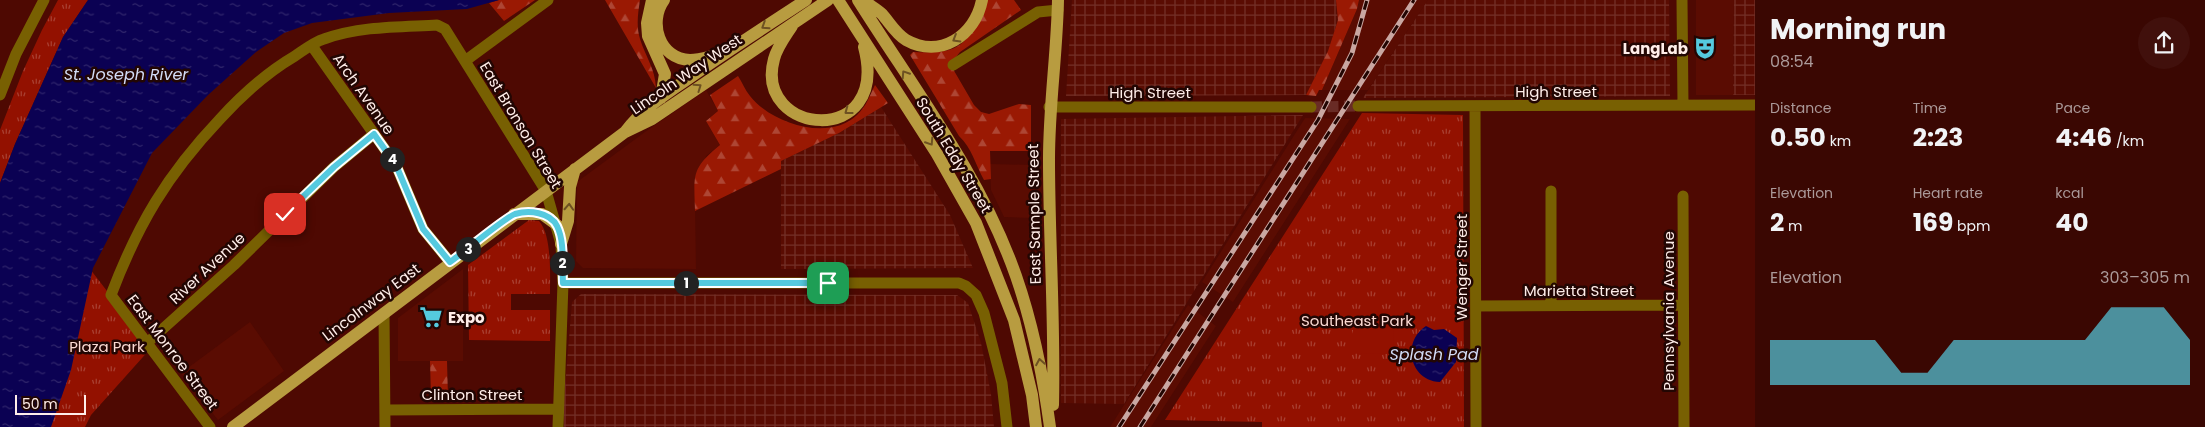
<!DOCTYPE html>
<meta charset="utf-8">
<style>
body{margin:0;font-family:Poppins,sans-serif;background:#41100c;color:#f1f3f6;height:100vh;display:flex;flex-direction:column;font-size:19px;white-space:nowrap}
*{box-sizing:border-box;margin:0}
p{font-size:16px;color:#ab9999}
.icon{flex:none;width:28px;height:28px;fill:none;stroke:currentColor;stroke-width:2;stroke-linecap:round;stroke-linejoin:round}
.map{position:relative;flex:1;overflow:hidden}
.drawer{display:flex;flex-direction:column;background:#3a0702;width:450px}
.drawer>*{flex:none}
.scale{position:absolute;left:15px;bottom:12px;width:71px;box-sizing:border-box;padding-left:5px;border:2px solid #ffede9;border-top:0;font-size:14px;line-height:18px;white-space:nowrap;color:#ffede9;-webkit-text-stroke:4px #220603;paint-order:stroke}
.pin{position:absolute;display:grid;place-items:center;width:42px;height:42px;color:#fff;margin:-21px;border-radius:10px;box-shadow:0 2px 8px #0006}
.km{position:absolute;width:25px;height:25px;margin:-12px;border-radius:50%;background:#222;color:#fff;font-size:14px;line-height:25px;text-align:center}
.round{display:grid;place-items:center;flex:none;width:52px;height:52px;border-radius:26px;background:#41100c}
.head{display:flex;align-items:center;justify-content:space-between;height:85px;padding:0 15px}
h1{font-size:28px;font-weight:700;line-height:38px}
.stats{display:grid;grid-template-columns:repeat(3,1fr);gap:8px;height:85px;padding:5px 15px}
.stats div{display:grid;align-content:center}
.stats b{font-size:25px;font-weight:700}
.stats small{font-size:14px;font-weight:400}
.stats p{font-size:14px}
.chart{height:140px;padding:10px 15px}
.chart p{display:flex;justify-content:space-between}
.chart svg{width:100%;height:90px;margin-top:5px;fill:#55cadf;opacity:.7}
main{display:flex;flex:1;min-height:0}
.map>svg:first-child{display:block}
.built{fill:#5a0c02}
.industrial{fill:url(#industrial-grid)}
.grass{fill:url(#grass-tufts)}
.forest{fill:url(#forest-firs)}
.garden{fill:#931100}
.water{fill:url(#water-ripples)}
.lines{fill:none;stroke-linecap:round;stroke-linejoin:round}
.minor-tunnel{stroke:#692b25;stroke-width:11;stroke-dasharray:11 5.5;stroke-linecap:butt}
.minor{stroke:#786002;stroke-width:11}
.major{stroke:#b89c40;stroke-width:12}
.rail-casing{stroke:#c9a7a2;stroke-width:5}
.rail{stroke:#220603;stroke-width:3;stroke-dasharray:9;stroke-linecap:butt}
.oneway{stroke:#6d5122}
.route-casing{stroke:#fff;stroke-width:10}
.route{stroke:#55cadf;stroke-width:6}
.labels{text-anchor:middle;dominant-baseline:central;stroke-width:5;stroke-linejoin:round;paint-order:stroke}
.poi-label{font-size:15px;font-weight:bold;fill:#ffede9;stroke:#220603;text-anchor:end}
.street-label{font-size:15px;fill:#ffede9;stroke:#220603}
.park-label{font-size:15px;fill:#fbd9d2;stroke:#220603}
.water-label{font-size:16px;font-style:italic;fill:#d2dbf6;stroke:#220603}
</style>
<main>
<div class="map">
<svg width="1755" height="427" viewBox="0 0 1755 427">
<defs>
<pattern id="industrial-grid" width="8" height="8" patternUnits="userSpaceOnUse" patternTransform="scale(1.25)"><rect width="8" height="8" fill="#5a0c02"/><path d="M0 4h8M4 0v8" fill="none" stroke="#733027"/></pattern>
<pattern id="grass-tufts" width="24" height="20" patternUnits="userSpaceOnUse" patternTransform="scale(1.25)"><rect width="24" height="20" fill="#931100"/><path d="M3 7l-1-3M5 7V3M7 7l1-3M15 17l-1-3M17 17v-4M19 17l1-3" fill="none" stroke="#a94032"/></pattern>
<pattern id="forest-firs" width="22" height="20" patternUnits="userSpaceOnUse" patternTransform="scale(1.25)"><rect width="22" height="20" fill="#9a1903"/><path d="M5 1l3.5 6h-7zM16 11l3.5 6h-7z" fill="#ae4634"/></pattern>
<pattern id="water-ripples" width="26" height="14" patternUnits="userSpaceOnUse" patternTransform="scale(1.25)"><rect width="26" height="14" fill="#0b0153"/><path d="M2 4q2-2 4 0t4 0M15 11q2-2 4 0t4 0" fill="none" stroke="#30266c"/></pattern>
</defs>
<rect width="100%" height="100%" fill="#4e0902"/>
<path class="built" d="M1359,0h69l-60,90h-46l35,-81z
M1696,0h38l-1,95h-37z
M706,90l12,21 -12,10 14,24 -14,11 -11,46 1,67 -113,-1 -7,-7 1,-79 68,-50z
M1305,118l45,1 -117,183 -31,-20z
M990,164l42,1v53l-28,-1 -13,-27z
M463,269v92h-65v-43z
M1188,305l28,21 -65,101h-41z
M250,322l34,49 -66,49 -37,-47z"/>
<path class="industrial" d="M1072,0h264l2,20 -10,31 -22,44 -240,1z
M1428,0h241l1,96 -307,2z
M1734,0h21v95h-22z
M881,107l69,108 23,53 -192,1v-108l58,-28z
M1303,115l-179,289 -63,-1v-284z
M581,294l376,1 11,8 13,40 10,51 3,33h-430v-28l8,-97z"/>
<path class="grass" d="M58,0h30l-25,37 -48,107 -15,39v-53l23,-59 19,-41z
M1362,113l101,2 1,312h-202v-5l-97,-2z
M529,220l10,1c13,14 11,54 11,73h-39v16h39v31l-81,-1 -1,-75z
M90,269l61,79 -60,67 -6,12h-39z"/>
<path class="forest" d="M499,0h36l-31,21 -15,-18z
M605,0h35c-2,13 -4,26 0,39 6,19 15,29 16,49z
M986,0h28l7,10 -61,42 -4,5 -3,12 21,36 7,7 8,2 30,-10 12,1v46h-41l1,28 -7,1c-9,-16 -12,-32 -25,-44l-49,-81 3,-3c52,2 53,-7 73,-52z
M1336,0h23l-2,9 -35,81h-3l-3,6 -10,-1 22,-44 10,-31z
M738,76c4,6 7,14 12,20 22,28 79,46 107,19 9,-8 13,-20 18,-30l13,18 -49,30 -58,28v8l-86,42c-1,-37 -4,-42 25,-66l-14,-24 12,-10 -8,-16z
M430,361h17l1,37h-17z"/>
<path class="garden" d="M1353,327h41l-1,27 -40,-1z"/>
<path class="water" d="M88,0h411l-32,9 -78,4 -77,10 -28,10 -28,19 -48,43 -56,58 -59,115 -22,102 -20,57h-51v-244l15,-39 48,-107z
M1426,326l8,4 10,-1 13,9 -1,24 -16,20c-30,-1 -39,-40 -14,-56z"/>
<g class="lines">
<path class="minor-tunnel" d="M1311,107l47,-1"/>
<path class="minor" d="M1682,0l1,105
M312,46l84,119 27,64 27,33
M465,61l83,-61
M953,65l85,-53 20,-2
M0,95l16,-41 28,-54
M1358,106l397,-1
M1475,106l1,321
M1049,107h262
M1551,191v114
M1683,196l1,231
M563,283h396l7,3 10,9 8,18 18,70 5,44
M1476,306l207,-1
M384,313l1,114
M147,343l87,-78 100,-98 40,-33
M385,410l173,-1
M210,427l-99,-132c27,-71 56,-120 109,-176 22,-24 46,-46 75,-63 9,-6 19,-14 29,-17 36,-13 76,-12 113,-14l8,4 101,162 15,53 2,39 -5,144"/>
<path class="major" d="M652,0l-5,23 1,13 17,38 -4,24
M664,0c-16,22 -5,59 26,60 9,0 18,-3 27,-5
M838,0l99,154 39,69 38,97 18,75 4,32
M858,0c56,89 123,176 158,276 17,49 27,99 34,151
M863,0c6,5 14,9 19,14 8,9 13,19 24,26 34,19 69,-4 76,-40
M792,26c-7,11 -15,21 -18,33 -21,77 117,90 90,-12
M625,132c18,-24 42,-39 67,-56 37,-26 76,-51 114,-76
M514,214h28l15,11
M561,244l7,-23 2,-34 5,-18
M1053,405c2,-83 -4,-164 -4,-246 0,-54 8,-106 9,-159
M233,427l392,-295 27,-13 176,-119"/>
<defs>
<path id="rail" d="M1119,427l199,-307 34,-67 15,-53
M1140,427l274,-427"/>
</defs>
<use href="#rail" class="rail-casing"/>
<use href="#rail" class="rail"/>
</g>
<defs><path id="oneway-chevron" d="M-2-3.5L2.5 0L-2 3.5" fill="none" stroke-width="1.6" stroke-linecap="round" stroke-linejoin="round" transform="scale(1.25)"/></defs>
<g class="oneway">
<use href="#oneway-chevron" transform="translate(765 26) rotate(147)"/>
<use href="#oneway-chevron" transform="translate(956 39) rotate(149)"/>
<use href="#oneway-chevron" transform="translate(905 74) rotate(-123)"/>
<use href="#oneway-chevron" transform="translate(698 87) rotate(-35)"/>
<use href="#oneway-chevron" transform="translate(848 111) rotate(143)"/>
<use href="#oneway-chevron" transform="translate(930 142) rotate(57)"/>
<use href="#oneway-chevron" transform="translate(569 207) rotate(-87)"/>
<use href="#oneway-chevron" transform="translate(1040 362) rotate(-100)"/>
</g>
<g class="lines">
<defs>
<path id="route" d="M285,214l49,-47 40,-33 22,31 27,64 27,33c13,-9 54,-44 65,-48 14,-4 35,-2 42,12 8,16 5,40 6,57h265"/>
</defs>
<use href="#route" class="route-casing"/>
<use href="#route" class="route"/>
</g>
<defs>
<symbol id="theatre-bare" viewBox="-9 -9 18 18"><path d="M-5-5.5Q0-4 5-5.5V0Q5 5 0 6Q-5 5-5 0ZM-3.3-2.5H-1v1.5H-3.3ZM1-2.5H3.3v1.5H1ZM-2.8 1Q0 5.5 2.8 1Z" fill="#55cadf" stroke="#220603" stroke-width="2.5" paint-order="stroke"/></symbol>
<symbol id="supermarket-bare" viewBox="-9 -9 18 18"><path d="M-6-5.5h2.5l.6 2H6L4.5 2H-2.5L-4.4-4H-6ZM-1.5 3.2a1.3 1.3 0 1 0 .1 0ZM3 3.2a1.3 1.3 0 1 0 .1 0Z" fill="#55cadf" stroke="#220603" stroke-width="2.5" paint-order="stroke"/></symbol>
</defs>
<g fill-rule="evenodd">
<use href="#theatre-bare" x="1689" y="32" width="32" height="32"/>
<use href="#supermarket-bare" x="415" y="301" width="32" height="32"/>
</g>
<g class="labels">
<g class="poi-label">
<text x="1688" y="48">LangLab</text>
<text x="448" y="317" text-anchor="start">Expo</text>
</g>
<g class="street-label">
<text transform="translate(686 74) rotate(-34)">Lincoln Way West</text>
<text x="1556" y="91">High Street</text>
<text x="1150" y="92">High Street</text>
<text transform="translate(364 94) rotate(55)">Arch Avenue</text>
<text transform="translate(521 125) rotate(59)">East Bronson Street</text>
<text transform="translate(954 155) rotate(59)">South Eddy Street</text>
<text transform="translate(1034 214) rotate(-91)">East Sample Street</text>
<text transform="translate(1461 267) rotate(-90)">Wenger Street</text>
<text transform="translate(207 268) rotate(-43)">River Avenue</text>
<text x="1579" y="290">Marietta Street</text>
<text transform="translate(371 302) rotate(-37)">Lincolnway East</text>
<text transform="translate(1668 311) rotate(-90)">Pennsylvania Avenue</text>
<text transform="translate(173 352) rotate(53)">East Monroe Street</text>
<text x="472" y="394">Clinton Street</text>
</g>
<g class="park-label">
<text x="1357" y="320">Southeast Park</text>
<text x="107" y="346">Plaza Park</text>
</g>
<g class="water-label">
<text x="126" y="74">St. Joseph River</text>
<text x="1434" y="354">Splash Pad</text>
</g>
</g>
</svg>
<div class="scale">50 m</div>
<div class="pin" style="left:828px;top:283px;background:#1e9e55"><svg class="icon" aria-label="arrive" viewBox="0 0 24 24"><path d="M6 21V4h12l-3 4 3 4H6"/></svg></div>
<div class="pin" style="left:285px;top:214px;background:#d93025"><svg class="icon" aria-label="check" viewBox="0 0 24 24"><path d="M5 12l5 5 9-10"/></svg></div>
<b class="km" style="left:686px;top:283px">1</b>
<b class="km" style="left:562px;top:263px">2</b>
<b class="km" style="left:468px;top:249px">3</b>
<b class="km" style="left:392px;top:159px">4</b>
</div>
<section class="drawer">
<div class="head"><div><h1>Morning run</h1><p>08:54</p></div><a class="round"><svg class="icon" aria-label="share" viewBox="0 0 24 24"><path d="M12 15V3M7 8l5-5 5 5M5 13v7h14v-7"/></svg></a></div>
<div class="stats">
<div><p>Distance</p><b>0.50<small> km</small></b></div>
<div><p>Time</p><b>2:23</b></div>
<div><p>Pace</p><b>4:46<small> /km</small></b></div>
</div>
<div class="stats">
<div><p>Elevation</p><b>2<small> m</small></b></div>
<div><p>Heart rate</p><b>169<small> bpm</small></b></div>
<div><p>kcal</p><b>40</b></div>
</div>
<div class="chart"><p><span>Elevation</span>303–305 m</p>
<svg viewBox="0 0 160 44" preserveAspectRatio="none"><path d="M0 44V22L10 22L20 22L30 22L40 22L50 38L60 38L70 22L80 22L90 22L100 22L110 22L120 22L130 6L140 6L150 6L160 22V44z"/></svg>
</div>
</section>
</main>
